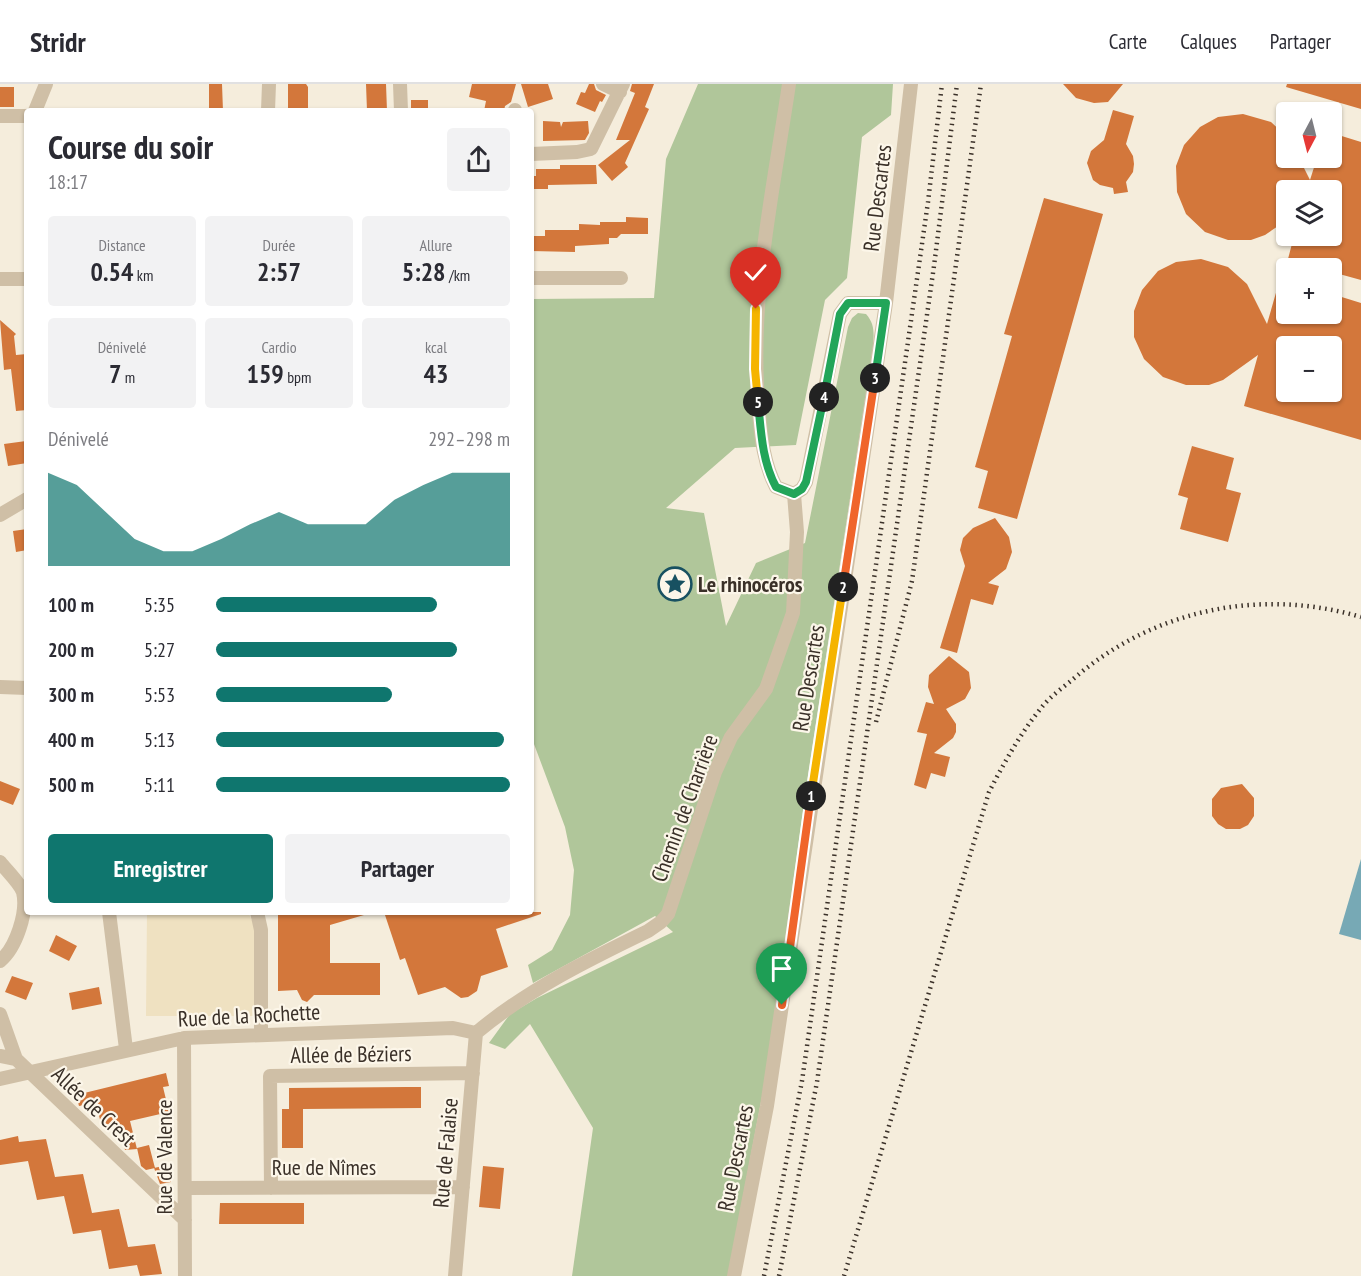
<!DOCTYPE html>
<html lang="fr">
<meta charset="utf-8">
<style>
body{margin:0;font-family:"PT Sans Narrow",sans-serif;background:#f2f2f3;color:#2b2b33;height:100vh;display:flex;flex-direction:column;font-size:22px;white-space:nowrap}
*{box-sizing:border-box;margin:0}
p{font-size:20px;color:#7c7c81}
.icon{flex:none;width:33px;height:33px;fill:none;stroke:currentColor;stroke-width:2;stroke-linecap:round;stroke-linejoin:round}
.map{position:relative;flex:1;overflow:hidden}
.drawer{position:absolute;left:24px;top:24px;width:510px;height:807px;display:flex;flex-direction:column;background:#fff;border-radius:6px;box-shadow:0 2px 4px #0004}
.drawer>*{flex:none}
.needle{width:39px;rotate:187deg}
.fabs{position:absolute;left:1276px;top:18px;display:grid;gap:12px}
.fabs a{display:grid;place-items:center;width:66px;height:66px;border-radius:6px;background:#fff;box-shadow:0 2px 4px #0004;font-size:30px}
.pin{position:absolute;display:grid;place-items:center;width:51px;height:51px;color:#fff;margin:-62px -26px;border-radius:50% 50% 50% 0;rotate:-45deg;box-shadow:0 0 6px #0007}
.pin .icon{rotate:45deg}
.km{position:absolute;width:30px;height:30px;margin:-15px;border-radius:50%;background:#222;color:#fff;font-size:16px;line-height:30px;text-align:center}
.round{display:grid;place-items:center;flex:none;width:63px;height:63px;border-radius:6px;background:#f2f2f3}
.overview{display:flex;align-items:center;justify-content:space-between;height:102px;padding:0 24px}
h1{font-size:33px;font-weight:600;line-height:45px}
.metrics{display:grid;grid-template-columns:repeat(3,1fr);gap:9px;height:102px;padding:6px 24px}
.metrics div{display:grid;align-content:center;border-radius:6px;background:#f2f2f3;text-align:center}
.metrics b{font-size:26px;font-weight:600}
.metrics small{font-size:16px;font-weight:400}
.metrics p{font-size:16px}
.chart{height:168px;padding:12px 24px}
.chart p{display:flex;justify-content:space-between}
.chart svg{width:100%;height:108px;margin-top:6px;fill:#0f766e;opacity:.7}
.primary-button{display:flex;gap:12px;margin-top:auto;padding:12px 24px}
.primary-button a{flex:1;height:69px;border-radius:6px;background:#0f766e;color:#fff;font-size:24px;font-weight:600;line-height:69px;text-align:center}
.primary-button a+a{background:#f2f2f3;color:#2b2b33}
ul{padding:0 24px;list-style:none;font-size:20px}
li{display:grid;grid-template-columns:96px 72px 1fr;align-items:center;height:45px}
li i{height:15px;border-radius:8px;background:#0f766e}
header{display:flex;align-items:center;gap:36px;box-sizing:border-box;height:84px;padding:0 30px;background:#fff;border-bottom:2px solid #e1e1e2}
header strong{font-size:28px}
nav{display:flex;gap:33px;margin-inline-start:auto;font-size:21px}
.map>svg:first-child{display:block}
.green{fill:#b0c69a}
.plaza{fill:#efe1c1}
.water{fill:#77a9b5}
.building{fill:#d3773b;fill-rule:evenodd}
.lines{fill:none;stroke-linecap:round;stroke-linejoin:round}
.street{stroke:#cfbfa6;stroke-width:14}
.rail{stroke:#3a3028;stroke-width:4.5;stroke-dasharray:1.5 4.5;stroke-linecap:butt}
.split-1-casing{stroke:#fff;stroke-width:12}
.split-2-casing{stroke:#fff;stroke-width:12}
.split-3-casing{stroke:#fff;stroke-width:12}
.split-4-casing{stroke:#fff;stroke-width:12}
.split-5-casing{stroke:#fff;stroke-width:12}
.split-6-casing{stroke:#fff;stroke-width:12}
.split-1{stroke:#f0652b;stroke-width:8}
.split-2{stroke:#f5b400;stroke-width:8}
.split-3{stroke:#f0652b;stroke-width:8}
.split-4{stroke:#22a559;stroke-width:8}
.split-5{stroke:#22a559;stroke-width:8}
.split-6{stroke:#f5b400;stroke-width:8}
.labels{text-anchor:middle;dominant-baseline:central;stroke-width:4.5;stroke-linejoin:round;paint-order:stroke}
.street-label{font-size:22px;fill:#3a3028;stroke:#fcf6e9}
.poi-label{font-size:22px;font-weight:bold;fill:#3a3028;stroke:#fcf6e9;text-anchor:start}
</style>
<header>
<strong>Stridr</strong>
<nav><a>Carte</a><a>Calques</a><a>Partager</a></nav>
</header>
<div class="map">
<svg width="1361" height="1192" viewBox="0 0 1361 1192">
<rect width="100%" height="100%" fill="#f5eddc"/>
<path class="green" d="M698,0h195l-2,31 -29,22 -15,141 -22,22 -29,145 -61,3 -69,60 38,5 22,113 30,-63 49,-20 43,-216 4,-9 6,-5 8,1c9,10 8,20 7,33l-65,428 -40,290 -40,211h-156l21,-148 -63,-104 -25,25 -16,-6 21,-29 27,-16 136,-66 -18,-16 -122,67 -5,-18 24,-15 18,-35 4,-45 -9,-43 -34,-91v-437l123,-1 12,-139z"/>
<path class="plaza" d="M147,828h99l3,2 6,13 -1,89h-108z"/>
<path class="water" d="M1361,775v81l-22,-6z"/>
<path class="building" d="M209,0h13l1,27h-14z
M288,0h18l2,3v24h-20z
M366,0h20l1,27h-20z
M472,0h44l-5,18 -6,4 -1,5h-20l2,-10 -17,-4z
M521,0h27l5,15 -25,8z
M589,0h5l2,6 10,5 -4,7 -2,-1 -5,11 -19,-8 5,-12 4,1z
M632,0h22l-9,23 4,2 -24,54 3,4 -16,14 -14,-16 32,-25h-14l19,-47 -5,-2z
M1063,0h60l-15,18 -14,1 -18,-5z
M1287,0h74v25l-75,-22z
M0,3h14v20h-14z
M411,16h17v11h-17z
M1113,26l21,6 -8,28 7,12 1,8 -1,8 -7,10 2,10 -14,2 -1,-6 -13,-3 -7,-5 -6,-17 4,-12 13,-11z
M1243,30l28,8 16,15v21h12l11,22 7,-22h15v-25l29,9v138l-29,-8v-4h-11l-33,-9 6,-23h38v-46h-45v28l-3,4 -19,13 -14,5h-23l-23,-8 -19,-18 -9,-22 -1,-26 8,-21 16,-18 18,-10z
M543,37l17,1 1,5 2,-5 25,-1 1,12 -4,7 -42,1z
M560,81h36l1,19 -49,1v4h-17v-13h5v-7h24z
M1044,114l59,16 -86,305 -39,-11 10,-37 -13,-4 37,-131 -8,-2z
M626,133l22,1v16h-27l-4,4h-8v6l-34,2v6l-44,-1v-15h14v-6h34v-6l21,1v-3h26z
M1201,175l27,8 19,17 20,40 17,-59 3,1v48h45v-20l29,9v137l-117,-34 14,-51 -35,25 -14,5h-23l-23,-8 -19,-18 -10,-22v-26l8,-21 16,-19 18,-9zM1287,262h45v46h-45z
M0,236l16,14 -2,2 2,19 11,-1v56l-11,1 -5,-42 -7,1z
M26,357l1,22 -19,3 -4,-22z
M1192,362l42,12 -8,31 15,4 -13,49 -48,-13 8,-31 -10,-3z
M995,434l14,19 3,15 -6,17 -18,14 11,3 -6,19 -22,-6 -14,54 -17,-5 25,-82 -5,-16 3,-12 10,-10z
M27,445v21l-11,2 -3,-21z
M949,572l20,16 2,16 -6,11 -19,10 10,15v8l-3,6 -19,15 16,4 -5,20 -14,-4 -5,16 -12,-4 13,-51 -10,-2 9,-30 8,2 -6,-17 1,-12z
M0,697l20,8 -7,16 -13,-5z
M1242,700l12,14v18l-6,9 -8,4h-14l-8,-5 -6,-8v-17l9,-11z
M278,828h86v3l-34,10v38h50v32h-66l-7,7 -5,-2 -5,-10 -19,1z
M384,828h157v2l-45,15 12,38 -27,9 -4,15 -9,6 -7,1 -16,-11 -27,8 -13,-37 -5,2z
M56,851l21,11 -8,15 -20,-10z
M12,892l21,7 -7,17 -21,-8z
M99,903l3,17 -30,6 -3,-17z
M166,989l3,13 -6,1 6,25 -39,9 7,28 -12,1 -6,-26 -17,4 -6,-25 -17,3 -3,-11z
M406,1003h15v21l-118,1v39h-21v-39h7v-21z
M18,1052l1,6 27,-3 9,38 28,-3 9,39 27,-4 9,38 27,-3 7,30 -22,2 -3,-11 -28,4 -8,-39 -28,4 -9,-38 -27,4 -9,-39 -28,4v-25z
M149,1061l6,23 -9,2 -5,-4 -4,-18z
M167,1081l4,17 -11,2 -6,-16z
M483,1082l21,2 -4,41 -21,-2z
M220,1119h84v21h-85z"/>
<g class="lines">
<path class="street" d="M400,0l1,27
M603,0l17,8
M789,0c-16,109 -41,218 -30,328 2,26 5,52 17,75l18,7
M35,27l11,-27
M268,27l1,-27
M515,27v-1
M0,32h27
M531,70l46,-2 14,-3 32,-65
M531,194h90
M0,195h27
M794,410l8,-5 4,-7 34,-168 8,-11h38
M0,431l27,-16
M0,603l27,1
M0,778c6,8 20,21 23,30 5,20 -7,56 -23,69
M109,828l17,137
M257,828l4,18v104
M0,930l16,45
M476,949c51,-43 112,-73 172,-102l13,-9 7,-8 47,-142 16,-35 35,-48 27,-76 4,-81 -3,-38
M184,954l1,238
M0,972l16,3 169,161
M0,995l184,-41 269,-10 23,5
M186,1104l277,-1
M271,1104l-1,-112 203,-3
M455,1192l21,-243
M734,1192l33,-170 15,-101 104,-702 25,-219"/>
<path class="rail" d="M876,638l36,-141 69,-497
M764,1192l38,-195 126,-879 14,-118
M779,1192l38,-194 117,-816 23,-182
M844,1192l145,-484c15,-29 32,-60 53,-85 8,-10 20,-19 30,-27 80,-70 187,-93 289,-63"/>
</g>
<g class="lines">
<defs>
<path id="split-1" d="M782,921l29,-209"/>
<path id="split-2" d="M811,712l32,-209"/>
<path id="split-3" d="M843,503l32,-209"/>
<path id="split-4" d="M824,313l16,-83 8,-11h38l-11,75"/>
<path id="split-5" d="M758,318c3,29 4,59 18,85l18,7 8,-5 4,-7 18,-85"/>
<path id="split-6" d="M756,225l-1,60 3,33"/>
</defs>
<use href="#split-1" class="split-1-casing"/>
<use href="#split-2" class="split-2-casing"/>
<use href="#split-3" class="split-3-casing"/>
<use href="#split-4" class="split-4-casing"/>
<use href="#split-5" class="split-5-casing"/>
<use href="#split-6" class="split-6-casing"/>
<use href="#split-1" class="split-1"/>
<use href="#split-2" class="split-2"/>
<use href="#split-3" class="split-3"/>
<use href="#split-4" class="split-4"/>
<use href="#split-5" class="split-5"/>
<use href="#split-6" class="split-6"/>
</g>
<defs>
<symbol id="sight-ring" viewBox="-11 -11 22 22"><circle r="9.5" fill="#fcf6e9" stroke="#185161" stroke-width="1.5"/><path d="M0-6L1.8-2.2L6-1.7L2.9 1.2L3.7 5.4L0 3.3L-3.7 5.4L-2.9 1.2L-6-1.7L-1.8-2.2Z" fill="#185161"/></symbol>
</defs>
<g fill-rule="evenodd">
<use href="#sight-ring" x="656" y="481" width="38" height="38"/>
</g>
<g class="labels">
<g class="street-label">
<text transform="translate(877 114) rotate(-83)">Rue Descartes</text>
<text transform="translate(808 594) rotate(-81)">Rue Descartes</text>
<text transform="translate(684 724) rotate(-70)">Chemin de Charrière</text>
<text transform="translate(249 931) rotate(-3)">Rue de la Rochette</text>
<text transform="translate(351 970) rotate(-1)">Allée de Béziers</text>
<text transform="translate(94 1022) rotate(43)">Allée de Crest</text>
<text transform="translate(445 1069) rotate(-85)">Rue de Falaise</text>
<text transform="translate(164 1073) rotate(-90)">Rue de Valence</text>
<text transform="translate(735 1074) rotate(-79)">Rue Descartes</text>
<text x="324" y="1083">Rue de Nîmes</text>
</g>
<g class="poi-label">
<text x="698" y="500">Le rhinocéros</text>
</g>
</g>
</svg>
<div class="fabs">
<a><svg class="needle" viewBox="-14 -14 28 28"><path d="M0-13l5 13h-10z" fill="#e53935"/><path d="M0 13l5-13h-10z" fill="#7c7c81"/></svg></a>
<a><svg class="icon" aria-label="layers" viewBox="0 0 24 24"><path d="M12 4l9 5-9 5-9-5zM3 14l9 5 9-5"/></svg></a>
<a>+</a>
<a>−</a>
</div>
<div class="pin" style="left:782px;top:921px;background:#1e9e55"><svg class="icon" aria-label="arrive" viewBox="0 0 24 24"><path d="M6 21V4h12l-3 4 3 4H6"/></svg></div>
<div class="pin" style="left:756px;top:225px;background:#d93025"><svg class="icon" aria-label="check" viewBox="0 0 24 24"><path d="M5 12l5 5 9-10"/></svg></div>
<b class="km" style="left:811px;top:712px">1</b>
<b class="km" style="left:843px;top:503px">2</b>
<b class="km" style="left:875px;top:294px">3</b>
<b class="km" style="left:824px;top:313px">4</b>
<b class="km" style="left:758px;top:318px">5</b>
<section class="drawer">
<div class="overview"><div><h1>Course du soir</h1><p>18:17</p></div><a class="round"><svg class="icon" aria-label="share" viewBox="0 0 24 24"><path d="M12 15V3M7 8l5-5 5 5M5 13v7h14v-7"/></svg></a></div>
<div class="metrics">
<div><p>Distance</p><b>0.54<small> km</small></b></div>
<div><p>Durée</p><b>2:57</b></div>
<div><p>Allure</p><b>5:28<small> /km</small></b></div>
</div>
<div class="metrics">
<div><p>Dénivelé</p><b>7<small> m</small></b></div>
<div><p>Cardio</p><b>159<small> bpm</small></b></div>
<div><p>kcal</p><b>43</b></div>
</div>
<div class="chart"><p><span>Dénivelé</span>292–298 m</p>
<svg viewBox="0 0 160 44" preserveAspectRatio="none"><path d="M0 44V6L10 11L20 22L30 33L40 38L50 38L60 33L70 27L80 22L90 27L100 27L110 27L120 17L130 11L140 6L150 6L160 6V44z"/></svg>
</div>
<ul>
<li><b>100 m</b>5:35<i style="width:75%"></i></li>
<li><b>200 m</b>5:27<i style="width:82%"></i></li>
<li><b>300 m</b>5:53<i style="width:60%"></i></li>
<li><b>400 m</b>5:13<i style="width:98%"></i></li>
<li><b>500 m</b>5:11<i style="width:100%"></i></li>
</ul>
<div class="primary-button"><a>Enregistrer</a><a>Partager</a></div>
</section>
</div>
